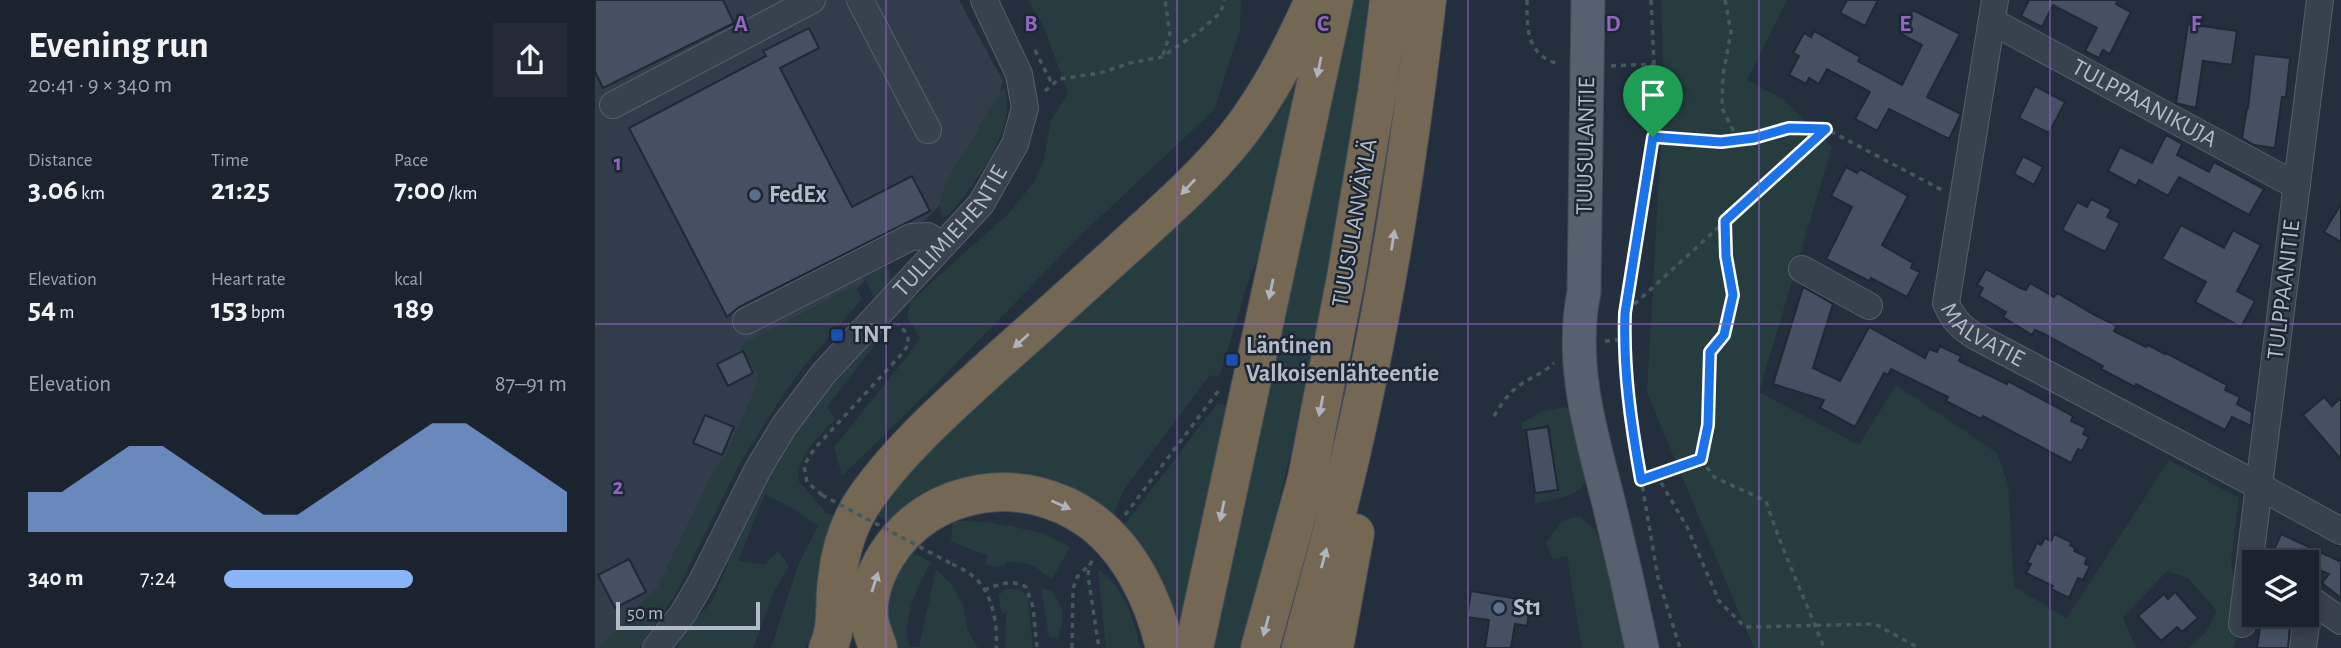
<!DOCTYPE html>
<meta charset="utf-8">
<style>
body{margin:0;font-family:"Alegreya Sans",sans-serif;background:#242b36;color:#f1f3f6;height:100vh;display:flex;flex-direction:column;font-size:26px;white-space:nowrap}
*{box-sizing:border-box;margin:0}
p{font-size:23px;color:#a0a4aa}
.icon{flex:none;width:38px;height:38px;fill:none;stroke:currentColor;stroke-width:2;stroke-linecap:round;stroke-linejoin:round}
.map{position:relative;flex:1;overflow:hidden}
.drawer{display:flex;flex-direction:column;background:#1b232e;width:595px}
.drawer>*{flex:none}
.tools{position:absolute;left:1647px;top:550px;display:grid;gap:14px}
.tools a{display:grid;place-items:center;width:77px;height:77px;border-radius:0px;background:#1b232e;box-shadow:0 4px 10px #0003,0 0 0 2px #39404a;font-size:35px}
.scale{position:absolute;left:21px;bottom:18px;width:144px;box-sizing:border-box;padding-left:7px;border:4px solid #b4bcc9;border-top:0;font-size:19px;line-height:24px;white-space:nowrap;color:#b4bcc9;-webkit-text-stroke:5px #1d2633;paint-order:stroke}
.pin{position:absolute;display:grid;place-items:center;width:60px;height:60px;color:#fff;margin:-72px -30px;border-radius:50% 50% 50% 0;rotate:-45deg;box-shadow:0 0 7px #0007}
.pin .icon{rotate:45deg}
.round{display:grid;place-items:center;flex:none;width:74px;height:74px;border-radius:0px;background:#242b36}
.headline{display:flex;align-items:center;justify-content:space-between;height:119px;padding:0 28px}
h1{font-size:38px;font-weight:700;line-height:52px}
.figures{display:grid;grid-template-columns:repeat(3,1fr);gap:10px;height:119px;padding:7px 28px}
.figures div{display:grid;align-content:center}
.figures b{font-size:30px;font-weight:700}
.figures small{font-size:19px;font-weight:400}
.figures p{font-size:19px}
.chart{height:196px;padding:14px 28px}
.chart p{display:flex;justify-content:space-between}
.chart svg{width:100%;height:126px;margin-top:7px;fill:#8ab4f8;opacity:.7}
ul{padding:0 28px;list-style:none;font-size:23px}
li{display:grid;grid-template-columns:112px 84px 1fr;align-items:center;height:52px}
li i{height:18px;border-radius:9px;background:#8ab4f8}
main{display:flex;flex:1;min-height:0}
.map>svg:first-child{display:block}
.airport{fill:#323c4b}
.green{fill:#263c3f}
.building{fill:#455162;stroke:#1f2835;stroke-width:2}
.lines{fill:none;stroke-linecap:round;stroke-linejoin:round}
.minor-casing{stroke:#565f6c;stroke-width:28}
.major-casing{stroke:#414a57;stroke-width:35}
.highway-casing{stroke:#434c59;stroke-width:40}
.path{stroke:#44595c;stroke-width:3.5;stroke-dasharray:5 5;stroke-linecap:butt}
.minor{stroke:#38414e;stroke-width:26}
.major{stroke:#56606e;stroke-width:33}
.highway{stroke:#746855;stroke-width:38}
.path-bridge{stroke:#44595c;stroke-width:3.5;stroke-dasharray:5 5;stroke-linecap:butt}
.oneway{fill:#aeb4bd}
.route-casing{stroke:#fff;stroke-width:14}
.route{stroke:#1a73e8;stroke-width:9}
.grid{fill:none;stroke:#9266c3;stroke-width:2;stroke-opacity:0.55}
.service-dot{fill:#5c6f8a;stroke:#1d2633;stroke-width:2.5}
.transit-dot{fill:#1a4fb4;stroke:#1d2633;stroke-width:2.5}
.labels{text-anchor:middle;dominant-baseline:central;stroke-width:5;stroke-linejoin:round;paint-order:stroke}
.street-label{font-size:24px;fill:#b4bcc9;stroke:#1d2633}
.poi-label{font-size:24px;font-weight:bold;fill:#b4bcc9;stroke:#1d2633;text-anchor:start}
.grid-label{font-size:23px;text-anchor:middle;font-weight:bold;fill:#9266c3;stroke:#1d2633;stroke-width:5;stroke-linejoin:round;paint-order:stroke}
</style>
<main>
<section class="drawer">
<div class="headline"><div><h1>Evening run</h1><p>20:41 · 9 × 340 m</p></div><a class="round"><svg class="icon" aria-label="share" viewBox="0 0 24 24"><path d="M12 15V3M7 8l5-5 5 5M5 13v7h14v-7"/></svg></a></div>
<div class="figures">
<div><p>Distance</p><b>3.06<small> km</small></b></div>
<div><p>Time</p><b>21:25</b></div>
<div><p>Pace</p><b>7:00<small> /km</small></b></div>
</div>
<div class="figures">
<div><p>Elevation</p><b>54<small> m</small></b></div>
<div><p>Heart rate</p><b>153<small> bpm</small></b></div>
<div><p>kcal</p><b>189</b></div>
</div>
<div class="chart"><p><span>Elevation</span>87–91 m</p>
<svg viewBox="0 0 160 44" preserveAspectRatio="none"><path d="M0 44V30L10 30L20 22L30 14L40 14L50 22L60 30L70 38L80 38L90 30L100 22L110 14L120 6L130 6L140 14L150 22L160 30V44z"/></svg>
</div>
<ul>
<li><b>340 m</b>7:24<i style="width:55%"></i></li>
</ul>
</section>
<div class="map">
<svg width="1746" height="648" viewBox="0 0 1746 648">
<rect width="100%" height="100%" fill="#242f3e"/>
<path class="airport" d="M0,0h364l44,81 -2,7 -2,25 -23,56 -186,186 -130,244 -39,49h-26z"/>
<path class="green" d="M433,0h213l-1,29 -26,81 -134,126 -145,149 -93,91 -8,-29 72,-89 14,-20 -13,-22 4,-15 98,-88 26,-32 9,-22 7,-39 17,-27 -25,-68z
M752,0h22c-11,89 -22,179 -39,267 -23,128 -55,255 -90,381h-35z
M1066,0h126l-40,80 36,19 49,48 -73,245 100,53 37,-60 101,68 11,31 6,103 53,31 102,-158 70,38 -8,63 9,61 -7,26h-45l18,-16 11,-21 -29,-33 -21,-7 -44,47 13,30h-382l-107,-255 17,-304z
M713,44l-38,190 -19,38 -31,103 -11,1 -86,115 -13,32 -40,-28 -173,31 -25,-13z
M409,87c13,38 -20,83 -42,111 -6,8 -11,15 -19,20 -13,-24 23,-66 36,-87l-1,-5z
M287,266l8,4 1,10 -16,17 -14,-23z
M260,286l7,13 -58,67 -23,32 -41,65 -66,134 -35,51h-40l59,-62 57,-118 11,-13 32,-73v-7l-17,-30z
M285,330l5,1 -58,76 8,12c-18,20 -35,32 -37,61l28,32 12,5c-8,43 -10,93 -33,131h-34l28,-85 19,-37 -26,-18 -27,-14 -27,67 27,3 13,-13 11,15 -15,26 -21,56h-75l3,-11 32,-37 34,-84 21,-43 26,-42z
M628,403l3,4 -5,56 -37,177 -65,-108 98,-128z
M970,407l13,6 9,66c-7,19 -35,20 -52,25v-11l23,-3 -9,-65 -27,5v-7l18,-11z
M984,516l16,14 13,34 18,84h-44l-15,-92 -14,3 -7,-16 15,-21z
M358,520l41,3 49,10 27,14 -18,32 -22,-15 -23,-3 -4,6 -17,-2 1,-10 -36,-13z
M312,550l24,12c-11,19 -32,63 -21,85h9l17,-78 16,16 11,20 5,26 10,17h-84l-11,-43z
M503,570c22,9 39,55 42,78h-34z
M446,588l11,3c13,19 13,25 6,47l-9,-1z
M412,589h13l8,8 5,51h-28l1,-35h-4l-4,-18z"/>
<path class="building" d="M0,0h128l11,23 -131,65 -8,-16z
M1252,0h31l-13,26 -25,-13z
M1434,0h89l-2,4 15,8 -21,42 -7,-4 -4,8 -14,-7 12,-23 -44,-23 -11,22 -21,-11z
M1318,10l47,24 -33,63 34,17 -12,25 -60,-30 -12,22 -22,-12 15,-27 -43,-23 -8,15 -10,-6 -3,6 -17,-9 10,-19 -6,-3 11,-20 7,4 3,-6 46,26 -2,4 44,24 20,-40 -21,-11z
M1593,24l49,7 -5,34 -29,-4 -7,47 -20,-5z
M214,28l10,20 -39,20 72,139 60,-31 18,35 -191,96 -12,10 -98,-189 137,-72 -3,-5z
M1659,54l36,4 -4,39h-4l-7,51 -21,-3 -12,-7 5,-30h1z
M1440,86l30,16 -16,31 -30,-15z
M1571,135l16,9 -5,11 32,17 5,-10 50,27 -15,26 -70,-38 -11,19 -29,-16 -3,6 -28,-15 12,-24 32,16z
M1428,156l20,11 -9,18 -20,-11z
M1251,167l11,6 3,-4 48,27 -26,49 31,18 -2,5 9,4 -13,25 -36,-19 -2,3 -43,-22 26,-52 -21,-11z
M1496,199l20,10 -4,8 13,6 -15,29 -43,-22 15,-28 10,5z
M1746,204v38l-17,-10z
M1586,225l43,23 9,-18 28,15 -24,46 18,10 -14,26 -46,-25 11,-20 -44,-23z
M1391,269l34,19 6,2 4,-7 24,14 3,-4 38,22 22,11 -3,5 32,16 2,-2 17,9 1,-1 61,32 -2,5 15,7 -3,7 15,8 -1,14 -19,-9 -7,13 -70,-36 -19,-10 -1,3 -34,-18 2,-3 -59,-32 -9,-4 -3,5 -29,-18 3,-5 -27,-16 4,-8 -6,-3z
M1208,287l30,17 -20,64 27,13 29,-54 56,31 4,-9 8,3 3,-6 21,10 -2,5 48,23 1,-3 65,35 -2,5 15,7 -3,6 6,3 -7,14 -4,-2 -7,14 -88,-47 -2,3 -35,-18 2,-4 -57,-28 -3,6 -4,-2 -29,54 -35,-19 4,-8 -51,-16z
M148,351l10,22 -25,13 -11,-22z
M1729,397l8,9 9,-8v61l-38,-44z
M110,415l29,12 -12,28 -29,-12z
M953,427l10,63 -23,3 -9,-63z
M1459,534l17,8 -1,3 5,3 -1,3 13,6 -2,7 5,2 -7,14 -5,-2 -9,20 -18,-9 2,-3 -27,-13 5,-9 -4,-1 10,-20 4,2 4,-7 6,3z
M1686,534l58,27 2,-3v40l-19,-15 7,-9 -22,-9v-3h-34l5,-10 -4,-2z
M34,559l17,33 -31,16 -17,-33z
M876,591l60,10 -4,25 -12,-2 -4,24h-26l4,-28 -22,-3z
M1580,592l23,26 -16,14 -5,-5 -16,14 -23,-25 26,-22 4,5z
M1667,614h29l-3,34h-31z"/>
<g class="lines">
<defs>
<g id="minor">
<path d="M265,0l68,130"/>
<path id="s1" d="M1400,0l-49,303c7,16 14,24 29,33l284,150 -17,138"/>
<path d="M1725,0l-61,486 82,45"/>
<path id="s2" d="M1398,22l304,164"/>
<path d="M18,105l199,-105"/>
<path d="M1207,269l67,37"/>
<path d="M151,321l165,-84 17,-1 14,9"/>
<path d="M1712,597l34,24"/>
<path id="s3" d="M61,648l28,-36 18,-31 56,-112 26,-43 40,-53 157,-169 34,-60 10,-36 -6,-34 -35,-74"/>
<path d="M1708,648l6,-49"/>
</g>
<path id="major" d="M993,0l-4,292c-14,68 5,135 22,200 13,52 25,104 36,156"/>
<path id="highway" d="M233,648c10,-21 6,-45 9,-68 3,-30 12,-59 30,-84 36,-50 83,-91 129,-133 42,-37 84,-75 126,-113 39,-36 80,-71 113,-112 33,-41 58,-90 79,-138
M283,648c-3,-10 -8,-20 -9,-31 -2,-20 6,-43 17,-61 44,-71 140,-83 205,-35 40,30 63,80 74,127
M599,648l140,-648
M665,648l47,-170 39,-200 31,-185 12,-93
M706,648c14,-53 29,-106 42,-160 39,-160 65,-324 84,-488
M739,648l21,-115"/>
</defs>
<use href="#minor" class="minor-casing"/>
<use href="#major" class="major-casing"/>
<use href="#highway" class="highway-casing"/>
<path class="path" d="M932,0c0,29 -1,55 32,64
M1056,0l3,64 -1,73 -28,176 -1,26 7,81 27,158 22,70
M1130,0l6,32 -8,43 -1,33 16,32
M440,50l17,34
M568,55l7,-21 -5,-34
M1016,66l43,-2
M450,91l14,-12 41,-6 30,-10 32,-6 39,-27 20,-18 3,-12
M1058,137l68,5 33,-4 35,-10 37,1 116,61
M1032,311l198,-181
M1010,341l19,-2
M899,416c7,-11 14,-23 26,-31 11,-8 24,-12 34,-22
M1106,459l13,18 52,24c16,50 39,98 58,147
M1061,474l31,53 32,74 26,26 130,-3 44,24
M1046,480l60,-21 7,-34 2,-73 15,-17 8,-40 -7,-39 -1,-35
M227,495l-15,-13 -3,-17 11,-17 84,-91 10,-13 -2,-10 -9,-10
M530,515l94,-125
M497,561l-3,5 -1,10 11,72
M357,564c9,4 17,8 24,15 17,16 22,47 20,69
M389,590c16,-6 27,-11 42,-3l7,20 4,41
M477,648l1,-59 4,-12 10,-10"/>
<use href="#minor" class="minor"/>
<use href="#major" class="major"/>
<use href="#highway" class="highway"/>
<path class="path-bridge" d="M227,495l130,69"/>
</g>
<defs><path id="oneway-solid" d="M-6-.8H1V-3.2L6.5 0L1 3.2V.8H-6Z" transform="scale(1.75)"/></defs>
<g class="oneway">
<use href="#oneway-solid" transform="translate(724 67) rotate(102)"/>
<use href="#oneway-solid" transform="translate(593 187) rotate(133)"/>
<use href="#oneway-solid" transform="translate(798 240) rotate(-81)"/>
<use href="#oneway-solid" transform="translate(676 289) rotate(102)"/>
<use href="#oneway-solid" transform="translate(426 341) rotate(138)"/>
<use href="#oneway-solid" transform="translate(726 406) rotate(101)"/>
<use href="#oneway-solid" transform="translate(466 505) rotate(24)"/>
<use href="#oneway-solid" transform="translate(627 511) rotate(102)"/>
<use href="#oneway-solid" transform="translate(729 558) rotate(-75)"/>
<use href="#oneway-solid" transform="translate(280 582) rotate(-72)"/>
<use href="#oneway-solid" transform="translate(671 626) rotate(105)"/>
</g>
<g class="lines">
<defs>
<path id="route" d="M1194,128l37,1 -101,92 1,35 7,39 -9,40 -14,17 -2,73 -7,34 -60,21c-10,-55 -18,-111 -16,-167l28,-176 68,5 33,-4z"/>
</defs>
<use href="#route" class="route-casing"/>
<use href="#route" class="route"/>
</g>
<path class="grid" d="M291,0v648M582,0v648M873,0v648M1164,0v648M1455,0v648M0,324h1746"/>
<g class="service-dot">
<circle cx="160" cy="195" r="7"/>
<circle cx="904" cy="608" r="7"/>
</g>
<g class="transit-dot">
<rect x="235" y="328" width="14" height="14" rx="3.5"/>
<rect x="630" y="353" width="14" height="14" rx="3.5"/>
</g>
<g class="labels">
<g class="street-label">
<text stroke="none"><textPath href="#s2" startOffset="172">TULPPAANIKUJA</textPath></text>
<text transform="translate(991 146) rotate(-89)">TUUSULANTIE</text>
<text transform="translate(760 223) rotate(-80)">TUUSULANVÄYLÄ</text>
<text stroke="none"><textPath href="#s3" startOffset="514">TULLIMIEHENTIE</textPath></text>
<text transform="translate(1689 290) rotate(-83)">TULPPAANITIE</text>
<text stroke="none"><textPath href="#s1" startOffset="357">MALVATIE</textPath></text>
</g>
<g class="poi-label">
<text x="174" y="195">FedEx</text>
<text x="256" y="335">TNT</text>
<text x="651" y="346">Läntinen<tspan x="651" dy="28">Valkoisenlähteentie</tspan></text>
<text x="918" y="608">St1</text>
</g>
</g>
<g class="grid-label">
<text x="146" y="31">A</text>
<text x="436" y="31">B</text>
<text x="728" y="31">C</text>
<text x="1018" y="31">D</text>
<text x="1310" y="31">E</text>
<text x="1601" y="31">F</text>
<text x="23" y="170">1</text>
<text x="23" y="494">2</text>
</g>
</svg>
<div class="tools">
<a><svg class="icon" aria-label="layers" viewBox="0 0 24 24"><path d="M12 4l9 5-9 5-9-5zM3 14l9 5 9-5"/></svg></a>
</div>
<div class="scale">50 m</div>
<div class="pin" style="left:1058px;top:137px;background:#1e9e55"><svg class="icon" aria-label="arrive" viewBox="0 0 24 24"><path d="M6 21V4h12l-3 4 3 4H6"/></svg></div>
</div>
</main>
